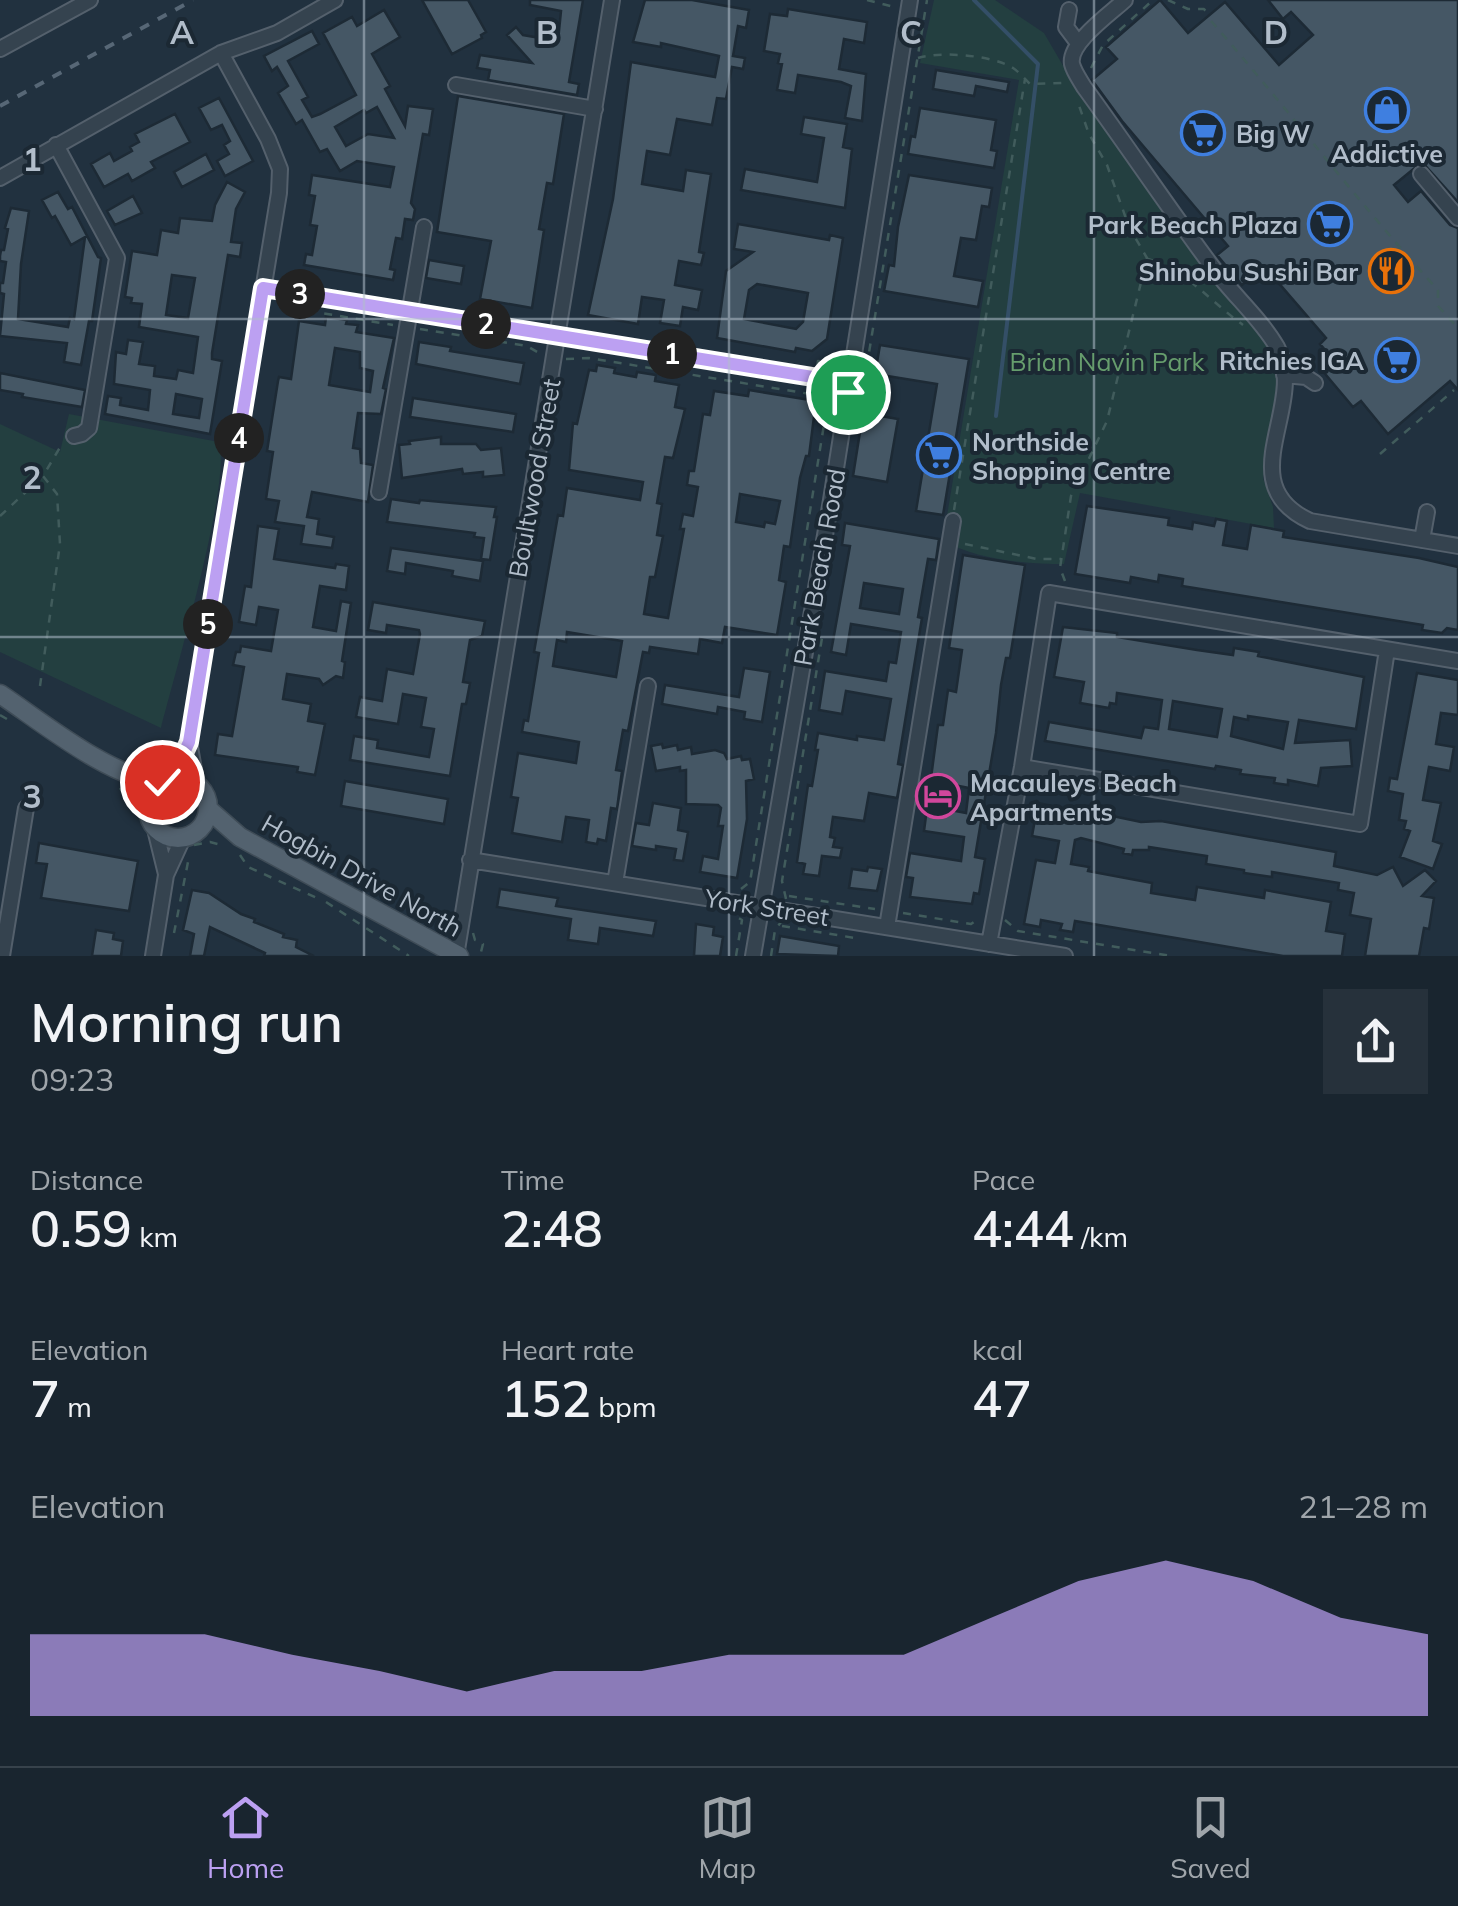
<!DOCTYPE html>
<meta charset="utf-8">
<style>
body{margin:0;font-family:Mulish,sans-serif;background:#26313b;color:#f1f3f6;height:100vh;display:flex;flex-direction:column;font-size:38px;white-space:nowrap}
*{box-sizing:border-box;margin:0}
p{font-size:32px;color:#9fa5aa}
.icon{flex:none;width:55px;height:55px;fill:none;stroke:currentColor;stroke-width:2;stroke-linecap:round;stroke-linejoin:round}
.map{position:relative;height:956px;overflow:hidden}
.sheet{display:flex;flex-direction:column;background:#19252f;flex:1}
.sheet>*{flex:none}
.pin{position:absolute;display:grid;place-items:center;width:85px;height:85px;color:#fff;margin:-42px;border:5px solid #fff;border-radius:50%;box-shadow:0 2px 10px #0007}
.km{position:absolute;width:50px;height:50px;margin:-25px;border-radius:50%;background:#222;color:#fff;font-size:28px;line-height:50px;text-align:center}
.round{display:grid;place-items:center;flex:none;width:105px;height:105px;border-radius:0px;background:#26313b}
.headline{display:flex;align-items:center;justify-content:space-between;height:170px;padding:0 30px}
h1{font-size:55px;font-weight:600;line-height:75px}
.figures{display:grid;grid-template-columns:repeat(3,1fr);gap:15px;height:170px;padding:10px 30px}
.figures div{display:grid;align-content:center}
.figures b{font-size:50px;font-weight:600}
.figures small{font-size:28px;font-weight:400}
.figures p{font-size:28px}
.chart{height:280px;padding:20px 30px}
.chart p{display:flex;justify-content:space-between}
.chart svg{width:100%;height:180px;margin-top:10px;fill:#bca0f2;opacity:.7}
.tab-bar{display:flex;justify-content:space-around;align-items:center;height:140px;border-top:2px solid #37424b;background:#19252f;font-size:28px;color:#9fa5aa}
.tab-bar a{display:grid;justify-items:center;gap:5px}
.tab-bar .on{color:#bca0f2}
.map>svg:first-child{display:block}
.green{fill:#233f40}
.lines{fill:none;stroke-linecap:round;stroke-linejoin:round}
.stream{stroke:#344f67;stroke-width:4}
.building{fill:#455765;stroke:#1d2a35;stroke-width:2.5;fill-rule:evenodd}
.minor-casing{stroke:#54606c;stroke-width:18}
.major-casing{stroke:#3f4c57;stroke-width:21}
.path{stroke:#415c5c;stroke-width:2.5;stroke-dasharray:8 8;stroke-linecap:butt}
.minor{stroke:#35434f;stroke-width:14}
.major{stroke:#53626f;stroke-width:18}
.rail{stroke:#576776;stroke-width:4;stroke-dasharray:10 10;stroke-linecap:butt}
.route-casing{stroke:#fff;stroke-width:20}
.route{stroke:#bca0f2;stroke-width:12}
.grid{fill:none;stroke:#b1bdca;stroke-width:2.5;stroke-opacity:0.55}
.labels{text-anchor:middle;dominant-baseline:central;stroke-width:8;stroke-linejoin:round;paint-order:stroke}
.poi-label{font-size:25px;font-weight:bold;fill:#b1bdca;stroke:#1b2833;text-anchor:start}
.park-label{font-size:25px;fill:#669d6d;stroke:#1b2833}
.street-label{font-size:25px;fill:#b1bdca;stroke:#1b2833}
.grid-label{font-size:32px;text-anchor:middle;font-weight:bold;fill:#b1bdca;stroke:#1b2833;stroke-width:8;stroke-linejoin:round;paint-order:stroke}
</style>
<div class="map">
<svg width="1458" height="956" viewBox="0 0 1458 956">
<rect width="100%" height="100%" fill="#21313f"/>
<path class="green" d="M934,0h61l49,33 28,48 42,60 110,152 47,56 7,17v17l-15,95 10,29 1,21 -194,-35 -16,71c-37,0 -89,-4 -121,-24l76,-460 -99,-17z
M69,414l150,28c13,40 -45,234 -58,286l-161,-76v-228l60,28z"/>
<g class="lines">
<path class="stream" d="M974,0l64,64 -42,352"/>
</g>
<path class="building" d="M422,0h46l18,32 -5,3 1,3 -30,16z
M530,0h53l-14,82 10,2 -2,11 -89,-15 2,-10 -13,-2 3,-13 52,8 -25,-28 9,-8 7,8 35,6 3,-30 -31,-6z
M645,0h47l57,10 -3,18 -8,-2 -5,30 12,2 -2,11 -11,-2 -6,32 -9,-1 -5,27 -35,-6 -7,36 -23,-4 -5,33 41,7 3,-21 25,4 -12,78 5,1 -3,12 -22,-4 -4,24 27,5 -4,20 -15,-3 -3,19 -20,-3 4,-23 -22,-3 -4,27 -50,-9 25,-116 18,-137 84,15 4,-21 -58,-13v4l-28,-5z
M1160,0l28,33 37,-31 54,63 34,-30 -22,-23 -8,7 -15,-19h190v202l-36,-40 -28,23 14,17 13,-11 29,34 8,3v162l-8,-9 -62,53 -27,-33 -8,6 -32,-38 12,-10 -13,-15 6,-6 -62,-72 -22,19 -25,-30 11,-9 -106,-125 -30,-41 25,-21 -11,-12z
M788,9l79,13 -3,21 -20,-4 -5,30 27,5 -4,47 -17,-3 6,-32 -10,-4 -43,-7 -3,18 -18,-3 5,-26 -4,-1 2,-9 -16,-3 6,-37 17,2z
M384,10l16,27 -28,17 18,32 -5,3 20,37 3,-20 25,3 -4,26 -6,-1 -12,69 4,6 -2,11 -8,-1 -3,20 -6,-1 -6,31 5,1 -2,10 -89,-15 2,-11 6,1 5,-29 -7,-1 5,-29 -6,-1 3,-20 78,12 4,-20 -37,-6 -17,10 -13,-22 -7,3 -18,-32 -6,4 -18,-31 10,-7 -11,-19 -5,4 -8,-15 48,-25 7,13 -31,17 20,36 -6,3 10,17 8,-3 36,-19 -33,-62 29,-16 5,9zM377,107l17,31 -26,-4 -22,12 -11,-19 29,-17 2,3z
M936,70l73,12 -2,10 -31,-6 -2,10 -41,-7z
M458,96l106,18 -11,70 -6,-1 -8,46 5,1 -12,78 -52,-9 11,-58 -54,-9z
M219,98l34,63 -28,15 -8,-15 12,-7 -5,-9 6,-4 -8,-16 -11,5 -12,-22z
M920,108l76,12 -5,30 6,1 -3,17 -86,-14 3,-18 4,1z
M175,114l15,28 -39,20 4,6 -23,13 -4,-7 -24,13 -13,-23 19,-11 4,8 18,-10 -2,-4 9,-5 -4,-8z
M804,117l43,7 -4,23 9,2 -7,59 -104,-18 4,-21 72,13 7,-44 -23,-4z
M206,154l8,16 -32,17 -8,-15z
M909,175l83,13 -3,19 -7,-1 -6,34 -15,-2 -7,38 29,5 -5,26 -94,-16 5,-26 5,1 4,-39z
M227,182l18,10 -9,17 -5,33 11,1 -2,14 -12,-2 -16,98v6l10,2 -12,73 -105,-20 3,-18 13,2 -1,7 28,5 2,-20 -36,-6 2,-32 10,2 2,-14 15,2 -4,22 16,2 -1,10 22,3 2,-9 15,3 5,-36 -59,-10 3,-23 -11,-1 1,-5 -7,-1 7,-46 25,4 4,-25 17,3 2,-15 32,3 3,-16zM172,275l23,3 -7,40 -22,-3zM176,394l26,5 -3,19 -26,-4z
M58,192l10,17 4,-2 26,50 3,1 -9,63h-3l-8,44 -17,-3 3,-19 -67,-7 4,-42 -4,-1v-10h3l3,-21 -6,-1v-5l1,-6h3l4,-21 -3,-1 6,-20 18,3 -8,53 -3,55 50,8 2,-9 4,1 11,-82 -14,8 -16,-29 -3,2 -10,-18z
M133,196l9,17 -27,12 -8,-14z
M738,224l91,16 1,-5 13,3 -16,101 -15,12 -16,-3 -1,4 -78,-14 9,-67 27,-19 -19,-3zM757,284l51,9 -5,29 -7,7 -52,-10 5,-29z
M429,260l35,6 -3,18 -35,-6z
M326,317l21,3 -1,4 12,1 -2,7 38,6 -11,50 3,1 -5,25 -23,-1 -5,35 7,1 1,14 12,2 -5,37 -56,-10 -5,25 12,2 -2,15 17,3 -2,11 -31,-4 3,-18 -29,-4 4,-21 -13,-2 7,-47 -6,-1 11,-70 1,-4 12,2 8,-58 26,4zM335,348l25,4v16l13,3 -3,21 -41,-7z
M419,342l32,5 -1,4 74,12 -4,21 -104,-20z
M880,345l89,14 -26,156 -27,-4 21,-127 -62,-10z
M597,365l18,3 -1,5 22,4 1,-5 19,3 -1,6 24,4 -4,22 10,2 -12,49 -8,-1 -8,46 5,1 -5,31 6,1 -8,41h-5l-6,37 24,4 16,-89h-4l3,-15 10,2 5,-29 -11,-2 2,-14h5l9,-57 7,1 4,-24 34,5 1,-6 67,11 -7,55h-3l-6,22 -10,69 -6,-1 -5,34 7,2 -9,53 -52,-8 -3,16 -22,-4 -2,15 -48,-7 -1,6 -6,-1 -15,79 -5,-1 -7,40 6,1 -5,38 -6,-1 -5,33 -8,-2 -1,5 -11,-2 3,-22 -23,-3 -4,25 -50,-9 6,-35 -7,-1 7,-44 58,10 3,-21 -57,-10 2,-12 4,1 11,-68 -5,-1 24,-137 5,1 4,-28 73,12 3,-18 -74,-12 4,-47 4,1 12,-54 7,1zM740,494l40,7 -5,23 -10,-2 -1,5 -28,-5zM567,632l55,9 -6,36 -63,-11 4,-26 9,2z
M0,373l85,17 -3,17 -60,-10 1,-3 -23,-4z
M413,398l103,16 -3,18 -103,-15z
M863,413l35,6 -11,63 -34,-6z
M441,437v7h35l5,6 20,-2 3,27 -21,2v-5l-20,2 -1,-5 -60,9 -3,-33 11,-1 -1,-3z
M391,499l28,4 1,-3 76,7 -2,10h3l-7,43 -9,-1 3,-21 -10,-1 1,-4 -88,-11z
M1087,506l82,12 -1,7 24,4 1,-7 21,4 2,-7 11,2 -4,24 24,4 4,-24 33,6 -1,6 136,21 39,9v63l-11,-2 -5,5 -20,-3 1,-5 -241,-39 1,-7 -24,-4 -1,7 -27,-5 -1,6 -55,-9z
M845,523l94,16 -3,21 -8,-1 -10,58 4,1 -24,146 5,1 -6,33 -28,-5 -5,28 -31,-4 -3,20 5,1 -2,9 9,1 -2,10 -18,-2 -3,20 -16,-2 2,-10 -8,-2 11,-77 4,1 6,-36h-3l3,-17 39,7v-4l27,4 7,-41 -45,-8 -4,23 -23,-4 6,-39 61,10 3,-19 7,1 5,-31 -50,-8 -5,31 -15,-3 19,-106 -8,-1zM864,583l39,6 -4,25 -39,-6z
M258,526l21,3 -5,30 61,9 1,-4 13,2 -3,24 -26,-4 -7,41 23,4 5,-30 10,2 -9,58 3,1 -2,16 -7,-2 -13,9 -4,-6 -32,-5 -4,25 28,5 -3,17 17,3 -10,51 -18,-3 1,-5 -83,-12 3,-21 14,2 12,-69 -11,-2 3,-13h4l1,-6 30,5 7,-41 -19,-3 -3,18 -17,-3 6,-36 6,1z
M391,548l92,13 -3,20 -28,-5 1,-5 -47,-8 -1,11 -18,-3z
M963,555l62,10 -15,93h-4l-5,27 -5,48 -21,124 10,2 -6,35 -5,-1 -2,11 -62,-7 3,-19 -7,-1 4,-24 51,8 3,-24 -40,-6 14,-106h5l5,-35 8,2 6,-42 -13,-2zM949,784l20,4 -3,25 -21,-4z
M373,602l112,19 -3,15 -12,4 -7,42 7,1 -4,21h-4l-12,72 -100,-16 4,-24 24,4 -1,8 52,9 5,-28 -13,-2 5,-29 -23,-4 -5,30 -42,-7 4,-20 22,4 5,-32 26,5 7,-40 -1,-4 -32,-5 -1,8 -18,-3z
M1063,627l54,6v4l80,13 36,5 1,-7 25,4 -1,4 106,21 -8,52 -57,-9 -4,23 55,-3 2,26 -31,2 -3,18 -30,-6v5l-14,-2 1,-5 -35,-4 1,-4 -25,-4 -1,3 -170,-28 4,-19 92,16 3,-11 14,2 4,-29 -45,-7 -1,11 -6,-1 -1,5 -29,-5 4,-21 -30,-5zM1173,701l49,8 -5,28 -48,-8zM1248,716l40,6 -5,27 -52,-13 3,-19 14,3z
M744,668l26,4 -8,50 -18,-3 1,-7 -27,-5 -1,7 -55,-10 3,-19 74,12z
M1417,673l41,7v35l-17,-2 -5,31 18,3 -4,24 -21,-4 -6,33 18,3 -8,38 9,3 -9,25 -33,-12 10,-26 -6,-2 2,-8 -7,-1 4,-26 -15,-3 2,-13 7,1z
M662,744l1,4 14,-3 1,5 13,-3 1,7 23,-4 9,3 3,6 14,-3 1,4 8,-1 4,20 -8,2 1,38 -10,59 -37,-6 3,-16 15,3 5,-33h-5l3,-18 -3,-3 -32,-1v-34l-6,1v-4l-24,4 -5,-25z
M345,781l103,18 -4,25 -103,-18z
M653,803l28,5 -3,22 10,2 -5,29 -9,-1 2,-11 -20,-3v4l-24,-4 4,-23 13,2z
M1038,803l65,14v-3l38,8 20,-1 175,31 -2,14 43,9 16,-8 10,19 22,-16 11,11 -14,15 12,2 -5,31 -5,-1 -5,28h-54l6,-37 -21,-4 4,-22 -16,-3 1,-7 -67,-11v5l-28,-4v-3l-38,-6 1,-8 -58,-9v3h-16l-1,5 -9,-2 1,-4 -43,-11 -6,2 -4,24 18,3 -1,4 64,12 -1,10 44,7 2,-13 67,11 1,-8 66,12 -5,29 19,3 -3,22h-59l-208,-35 -2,11 -13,-2 2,-6 -21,-4 -1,7 -16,-3 12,-64 19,3 4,-22 -27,-5z
M39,843l99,18 -9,50 -88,-13 6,-34 -11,-1z
M868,867l14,2 -5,22 -28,-3 3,-19 15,2z
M500,889l58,9 -2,8 100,15 -3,15 -53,-8 -2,16 -30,-4 3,-21 -74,-12z
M192,890l17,3 32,21 14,5 -1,3 30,12 -1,3 14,3 -1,7 18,9h-50l1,-3 -55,-26 -6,29h-14l4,-22 -11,-4z
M696,924l18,3 -1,8 10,2 -3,19h-26z
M96,930l18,3 -1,6 10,2 -2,15h-29z
M780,936l59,10 -1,10 -61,-2z"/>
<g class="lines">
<defs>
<path id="minor" d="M1125,0c-14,13 -57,43 -53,64 2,8 8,16 12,23 44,60 85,122 130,182 19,26 47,50 63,78 32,58 -49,136 33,174l148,25
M1069,10l-3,17 12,16
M0,49l90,-49
M456,85l139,24
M56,145l61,113 -28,170 -7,6 -8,2
M1421,174l37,44
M0,178l221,-125 56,-20 58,-33
M263,288l587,95
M1284,375l22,2 9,6
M379,492l45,-265
M1422,540l5,-28
M189,742l8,43
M1022,767l338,57 27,-174
M172,779l17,-38 90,-548 1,-24 -12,-30 -47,-86
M155,829l11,45
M470,860l595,96
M615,883l33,-197
M887,927l66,-406
M989,944l33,-177 27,-174 409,68
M2,956l24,-148
M153,956l13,-81 17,-37
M456,956l156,-956
M753,956l78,-456 79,-500"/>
<path id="major" d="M0,694c42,28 113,86 162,88
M148 808a30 30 0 1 1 60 0a30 30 0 1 1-60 0Z
M208,809l32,28 219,119"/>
</defs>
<use href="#minor" class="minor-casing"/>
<use href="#major" class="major-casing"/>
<path class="path" d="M867,0l27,7
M1168,0l20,9h16l5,6
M1211,21c78,89 148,183 227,269v16l20,22
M918,58c21,-7 75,-3 95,10 6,4 12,11 17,16l35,-1
M1091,68l12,-23 50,-45
M1148,259c39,12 63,43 95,66
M281,303l-1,3 113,19
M420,329l107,17 12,7
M566,359l23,-1 221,36
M817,367l1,-6 13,1 6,-7 5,1
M864,383l63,-383
M1380,454l74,-64
M954,510l71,-431
M0,516l42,-39
M965,544l72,15h24
M1065,581l-5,-13 11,-72 36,-75 40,-163 -18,-31 -22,-62 -18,-31 -12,-34
M40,686l20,-142 -3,-50 -14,-18 19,-32
M0,715l12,7
M120,788l23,34
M194,845l16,-3 15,4
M240,855l8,12 71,32
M741,889l9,-7 77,-476 -4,-11 -11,-1v-5
M789,896l86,13
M786,899l-4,-18 40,-243
M326,902l83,54
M903,913l68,11 7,-5
M1005,920l13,11 153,25
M782,926l73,12
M174,933l14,-71
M473,933l2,7 8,4 -3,12
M736,956l6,-36 -5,-3
M771,956l4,-26 6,-8"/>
<use href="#minor" class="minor"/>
<use href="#major" class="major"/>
<path class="rail" d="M0,106l193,-106"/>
</g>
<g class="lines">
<defs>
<path id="route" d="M162,782l10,-3 17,-37 74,-454 587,95 -2,9"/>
</defs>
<use href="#route" class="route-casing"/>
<use href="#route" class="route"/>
</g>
<path class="grid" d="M364,0v956M729,0v956M1094,0v956M0,319h1458M0,637h1458"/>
<defs>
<symbol id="shop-ring" viewBox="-11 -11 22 22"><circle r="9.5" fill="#1b2833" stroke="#3f7fe0" stroke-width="1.5"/><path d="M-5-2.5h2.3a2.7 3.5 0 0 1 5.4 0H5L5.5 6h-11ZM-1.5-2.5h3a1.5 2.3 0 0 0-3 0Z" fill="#3f7fe0"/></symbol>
<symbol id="supermarket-ring" viewBox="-11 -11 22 22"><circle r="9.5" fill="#1b2833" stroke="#3f7fe0" stroke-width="1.5"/><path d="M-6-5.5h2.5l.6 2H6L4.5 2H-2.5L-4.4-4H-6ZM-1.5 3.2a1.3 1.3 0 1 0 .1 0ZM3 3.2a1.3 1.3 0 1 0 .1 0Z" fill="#3f7fe0"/></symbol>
<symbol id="restaurant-ring" viewBox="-11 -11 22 22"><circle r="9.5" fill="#1b2833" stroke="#e8710a" stroke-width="1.5"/><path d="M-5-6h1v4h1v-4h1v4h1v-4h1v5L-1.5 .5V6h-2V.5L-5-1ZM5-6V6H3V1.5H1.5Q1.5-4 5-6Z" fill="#e8710a"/></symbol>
<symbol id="hotel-ring" viewBox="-11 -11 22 22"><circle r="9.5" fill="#1b2833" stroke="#d1479c" stroke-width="1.5"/><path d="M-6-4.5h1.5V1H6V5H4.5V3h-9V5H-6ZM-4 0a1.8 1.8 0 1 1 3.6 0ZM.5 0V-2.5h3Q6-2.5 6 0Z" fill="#d1479c"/></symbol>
</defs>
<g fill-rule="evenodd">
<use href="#shop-ring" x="1362" y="85" width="50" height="50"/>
<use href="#supermarket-ring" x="1178" y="108" width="50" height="50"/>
<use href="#supermarket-ring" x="1305" y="199" width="50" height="50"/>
<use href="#restaurant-ring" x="1366" y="246" width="50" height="50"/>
<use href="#supermarket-ring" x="1372" y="335" width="50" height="50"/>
<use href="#supermarket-ring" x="914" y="430" width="50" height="50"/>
<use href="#hotel-ring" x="913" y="771" width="50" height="50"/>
</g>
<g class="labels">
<g class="poi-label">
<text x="1236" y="133">Big W</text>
<text x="1387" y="153" text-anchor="middle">Addictive</text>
<text x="1298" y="224" text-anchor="end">Park Beach Plaza</text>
<text x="1358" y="271" text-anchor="end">Shinobu Sushi Bar</text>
<text x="1364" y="360" text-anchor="end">Ritchies IGA</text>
<text x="972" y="441">Northside<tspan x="972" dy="29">Shopping Centre</tspan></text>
<text x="970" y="782">Macauleys Beach<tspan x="970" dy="29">Apartments</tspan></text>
</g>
<g class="park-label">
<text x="1107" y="361">Brian Navin Park</text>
</g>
<g class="street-label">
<text transform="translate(534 478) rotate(-80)">Boultwood Street</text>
<text transform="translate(819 567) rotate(-80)">Park Beach Road</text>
<text transform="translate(362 875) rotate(29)">Hogbin Drive North</text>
<text transform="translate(767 907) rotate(9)">York Street</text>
</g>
</g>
<g class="grid-label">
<text x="182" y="44">A</text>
<text x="547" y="44">B</text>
<text x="911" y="44">C</text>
<text x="1276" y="44">D</text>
<text x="32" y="171">1</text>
<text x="32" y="489">2</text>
<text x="32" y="808">3</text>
</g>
</svg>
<div class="pin" style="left:848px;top:392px;background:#1e9e55"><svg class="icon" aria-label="arrive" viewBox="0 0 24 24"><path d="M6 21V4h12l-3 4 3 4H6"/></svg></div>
<div class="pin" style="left:162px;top:782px;background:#d93025"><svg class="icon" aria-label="check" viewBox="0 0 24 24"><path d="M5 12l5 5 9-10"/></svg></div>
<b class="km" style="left:672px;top:354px">1</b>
<b class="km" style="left:486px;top:324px">2</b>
<b class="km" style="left:300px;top:294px">3</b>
<b class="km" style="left:239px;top:438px">4</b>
<b class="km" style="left:208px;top:624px">5</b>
</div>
<section class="sheet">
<div class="headline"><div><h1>Morning run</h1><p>09:23</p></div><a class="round"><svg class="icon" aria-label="share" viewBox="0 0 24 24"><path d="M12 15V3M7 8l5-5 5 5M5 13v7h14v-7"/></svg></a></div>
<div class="figures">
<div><p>Distance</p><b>0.59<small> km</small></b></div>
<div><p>Time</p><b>2:48</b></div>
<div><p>Pace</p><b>4:44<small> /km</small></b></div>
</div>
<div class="figures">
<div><p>Elevation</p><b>7<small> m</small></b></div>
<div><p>Heart rate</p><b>152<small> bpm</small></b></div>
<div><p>kcal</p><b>47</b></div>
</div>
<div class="chart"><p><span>Elevation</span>21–28 m</p>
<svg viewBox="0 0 160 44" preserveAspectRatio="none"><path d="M0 44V24L10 24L20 24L30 29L40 33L50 38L60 33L70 33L80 29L90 29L100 29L110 20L120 11L130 6L140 11L150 20L160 24V44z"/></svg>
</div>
</section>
<nav class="tab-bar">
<a class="on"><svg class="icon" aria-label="home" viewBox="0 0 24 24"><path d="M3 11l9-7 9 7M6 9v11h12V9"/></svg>Home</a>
<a><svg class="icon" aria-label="map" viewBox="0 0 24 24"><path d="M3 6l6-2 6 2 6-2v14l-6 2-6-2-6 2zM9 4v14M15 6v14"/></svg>Map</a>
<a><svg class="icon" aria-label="saved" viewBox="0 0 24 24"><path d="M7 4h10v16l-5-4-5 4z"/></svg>Saved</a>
</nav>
